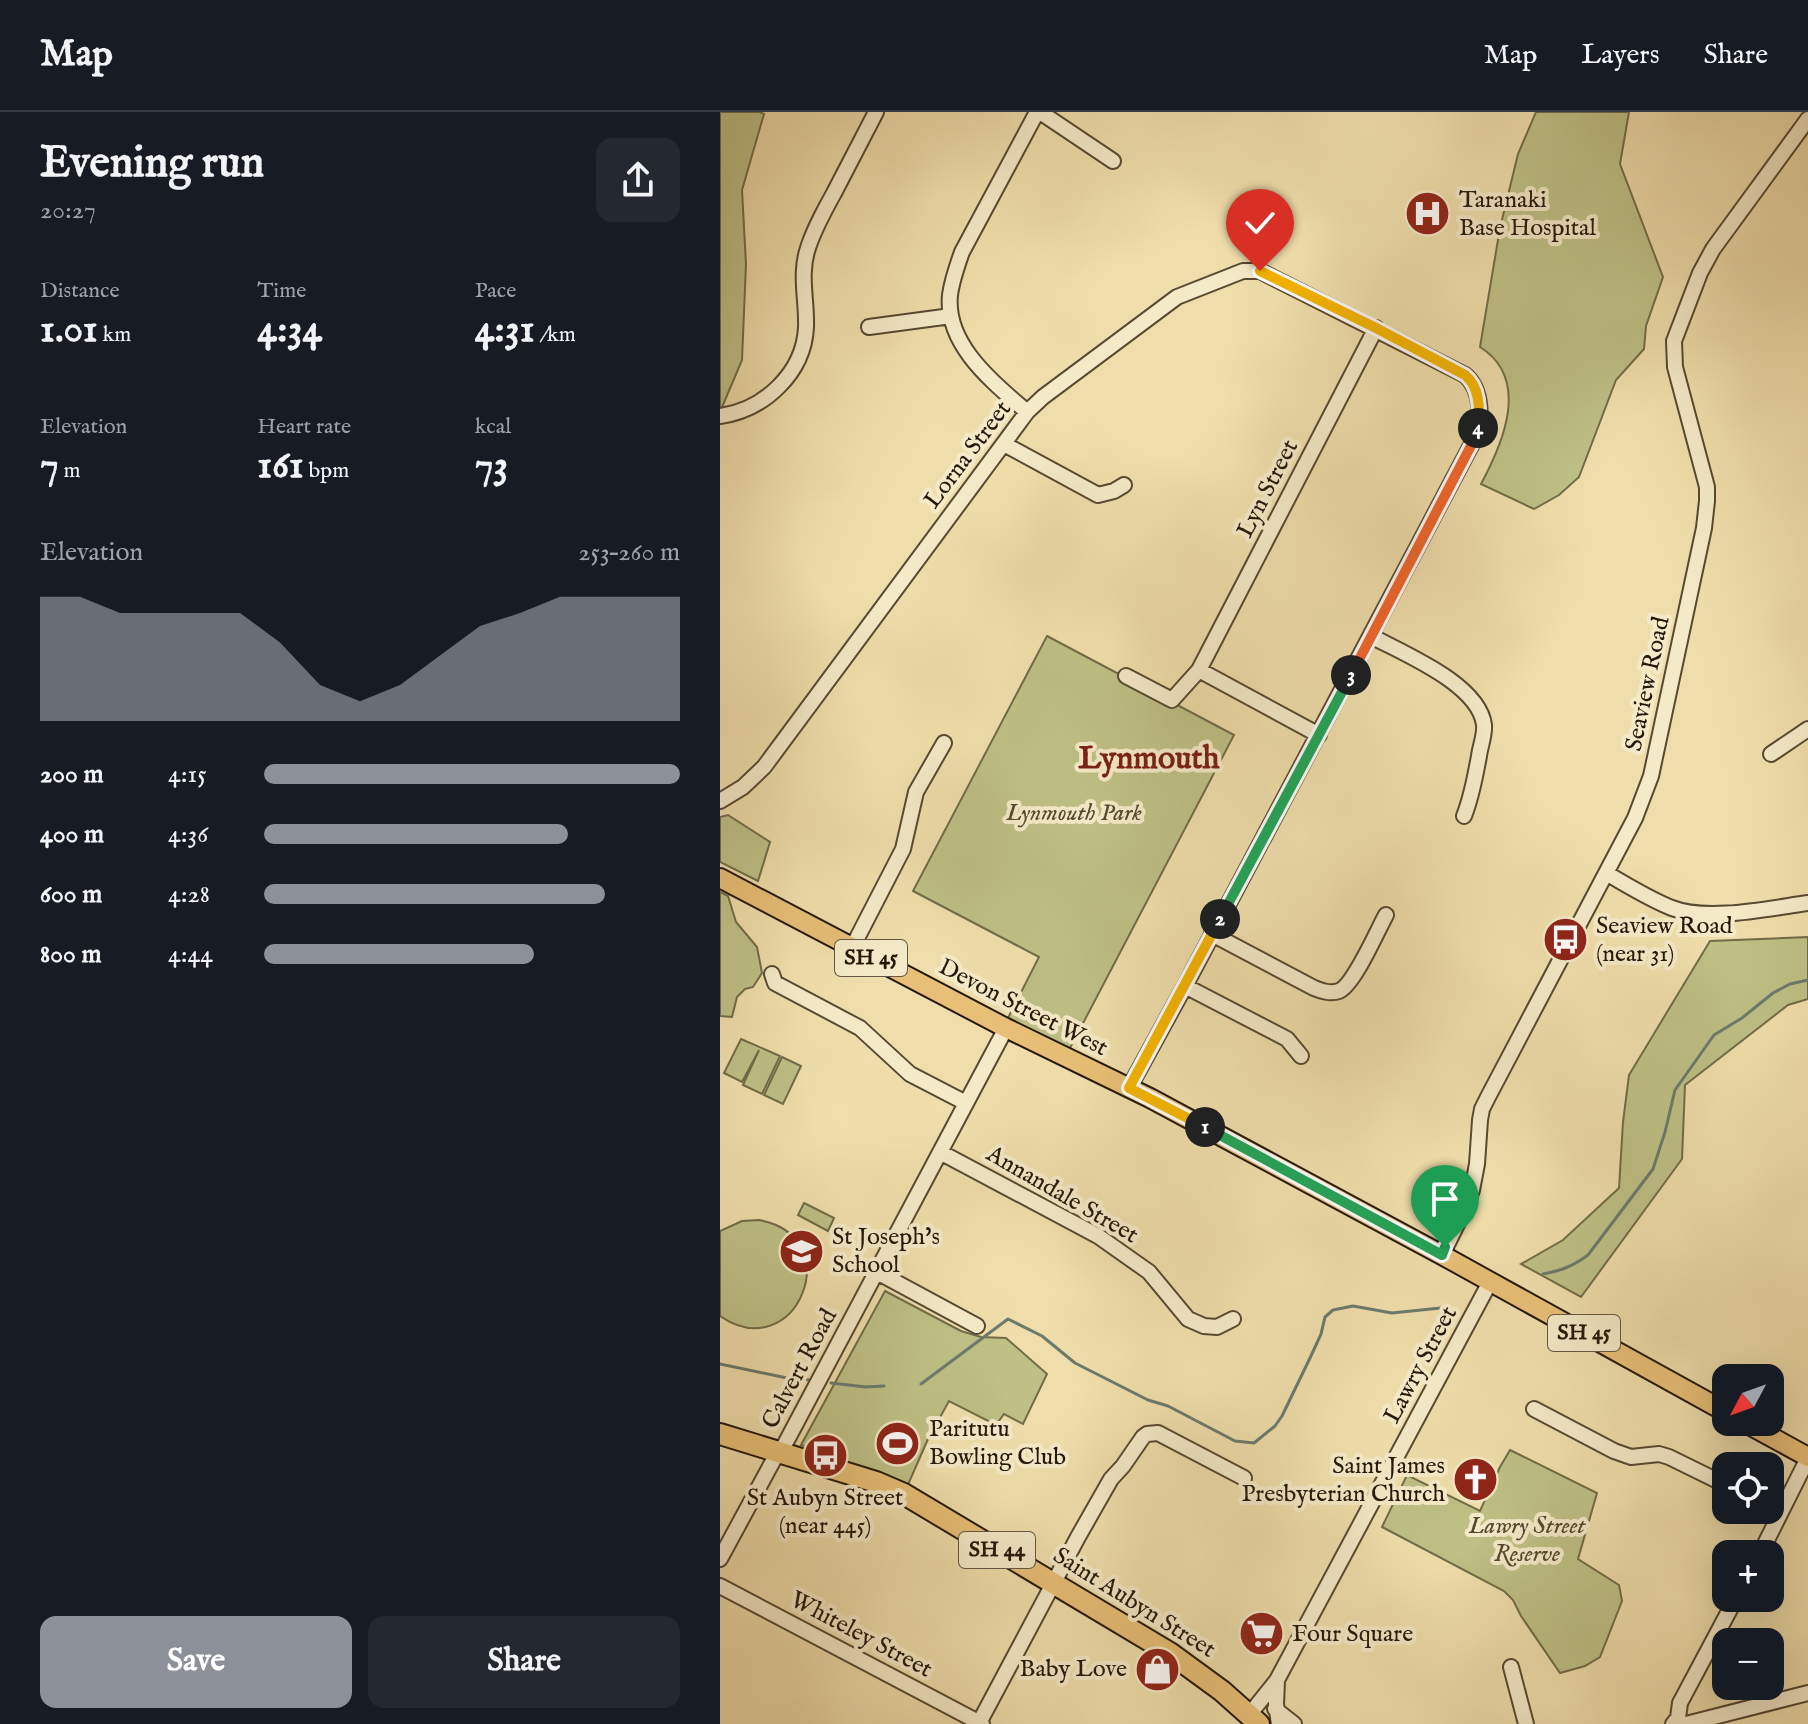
<!DOCTYPE html>
<meta charset="utf-8">
<style>
body{margin:0;font-family:"IM FELL English",serif;background:#242831;color:#f1f3f6;height:100vh;display:flex;flex-direction:column;font-size:30px;white-space:nowrap}
*{box-sizing:border-box;margin:0}
p{font-size:26px;color:#9ea1a6}
.icon{flex:none;width:44px;height:44px;fill:none;stroke:currentColor;stroke-width:2;stroke-linecap:round;stroke-linejoin:round}
.map{position:relative;flex:1;overflow:hidden}
.details{display:flex;flex-direction:column;background:#171b24;width:720px}
.details>*{flex:none}
.needle{width:52px;rotate:229deg}
.buttons{position:absolute;left:992px;top:1252px;display:grid;gap:16px}
.buttons a{display:grid;place-items:center;width:72px;height:72px;border-radius:16px;background:#171b24;box-shadow:0 8px 32px #0002;font-size:40px}
.pin{position:absolute;display:grid;place-items:center;width:68px;height:68px;color:#fff;margin:-82px -34px;border-radius:50% 50% 50% 0;rotate:-45deg;box-shadow:0 0 8px #0007}
.pin .icon{rotate:45deg}
.km{position:absolute;width:40px;height:40px;margin:-20px;border-radius:50%;background:#222;color:#fff;font-size:22px;line-height:40px;text-align:center}
.round{display:grid;place-items:center;flex:none;width:84px;height:84px;border-radius:16px;background:#242831}
.head{display:flex;align-items:center;justify-content:space-between;height:136px;padding:0 40px}
h1{font-size:44px;font-weight:700;line-height:60px}
.metrics{display:grid;grid-template-columns:repeat(3,1fr);gap:12px;height:136px;padding:8px 40px}
.metrics div{display:grid;align-content:center}
.metrics b{font-size:40px;font-weight:700}
.metrics small{font-size:22px;font-weight:400}
.metrics p{font-size:22px}
.chart{height:224px;padding:16px 40px}
.chart p{display:flex;justify-content:space-between}
.chart svg{width:100%;height:144px;margin-top:8px;fill:#8c9099;opacity:.7}
.button{display:flex;gap:16px;margin-top:auto;padding:16px 40px}
.button a{flex:1;height:92px;border-radius:16px;background:#8c9099;color:#fff;font-size:32px;font-weight:700;line-height:92px;text-align:center}
.button a+a{background:#242831;color:#f1f3f6}
ul{padding:0 40px;list-style:none;font-size:26px}
li{display:grid;grid-template-columns:128px 96px 1fr;align-items:center;height:60px}
li i{height:20px;border-radius:10px;background:#8c9099}
header{display:flex;align-items:center;gap:48px;box-sizing:border-box;height:112px;padding:0 40px;background:#171b24;border-bottom:2px solid #363941}
header strong{font-size:38px}
nav{display:flex;gap:44px;margin-inline-start:auto;font-size:28px}
main{display:flex;flex:1;min-height:0}
.map>svg:first-child{display:block}
.green{fill:#bec086;stroke:#716c48;stroke-width:2}
.lines{fill:none;stroke-linecap:round;stroke-linejoin:round}
.stream{stroke:#6b7a6c;stroke-width:3}
.minor-casing{stroke:#574a32;stroke-width:18}
.major-casing{stroke:#24180a;stroke-width:22}
.highway-casing{stroke:#24180a;stroke-width:24}
.minor{stroke:#f5eac8;stroke-width:14}
.major{stroke:#e8bf76;stroke-width:18}
.highway{stroke:#e8bf76;stroke-width:20}
.split-1-casing{stroke:#fff;stroke-width:16}
.split-2-casing{stroke:#fff;stroke-width:16}
.split-3-casing{stroke:#fff;stroke-width:16}
.split-4-casing{stroke:#fff;stroke-width:16}
.split-5-casing{stroke:#fff;stroke-width:16}
.split-1{stroke:#22a559;stroke-width:10}
.split-2{stroke:#f5b400;stroke-width:10}
.split-3{stroke:#22a559;stroke-width:10}
.split-4{stroke:#f0652b;stroke-width:10}
.split-5{stroke:#f5b400;stroke-width:10}
.labels{text-anchor:middle;dominant-baseline:central;stroke-width:8;stroke-linejoin:round;paint-order:stroke}
.shield{fill:#f5eac8;stroke:#635743;stroke-width:2}
.shield-label{font-size:22px;font-weight:bold;fill:#24180a}
.poi-label{font-size:24px;fill:#24180a;stroke:#f5eac8;text-anchor:start}
.street-label{font-size:24px;fill:#24180a;stroke:#f5eac8}
.park-label{font-size:24px;font-style:italic;fill:#524a2f;stroke:#f5eac8}
.district-label{font-size:32px;font-weight:bold;fill:#7a1f14;stroke:#f5eac8}
</style>
<header>
<strong>Map</strong>
<nav><a>Map</a><a>Layers</a><a>Share</a></nav>
</header>
<main>
<section class="details">
<div class="head"><div><h1>Evening run</h1><p>20:27</p></div><a class="round"><svg class="icon" aria-label="share" viewBox="0 0 24 24"><path d="M12 15V3M7 8l5-5 5 5M5 13v7h14v-7"/></svg></a></div>
<div class="metrics">
<div><p>Distance</p><b>1.01<small> km</small></b></div>
<div><p>Time</p><b>4:34</b></div>
<div><p>Pace</p><b>4:31<small> /km</small></b></div>
</div>
<div class="metrics">
<div><p>Elevation</p><b>7<small> m</small></b></div>
<div><p>Heart rate</p><b>161<small> bpm</small></b></div>
<div><p>kcal</p><b>73</b></div>
</div>
<div class="chart"><p><span>Elevation</span>253–260 m</p>
<svg viewBox="0 0 160 44" preserveAspectRatio="none"><path d="M0 44V6L10 6L20 11L30 11L40 11L50 11L60 20L70 33L80 38L90 33L100 24L110 15L120 11L130 6L140 6L150 6L160 6V44z"/></svg>
</div>
<ul>
<li><b>200 m</b>4:15<i style="width:100%"></i></li>
<li><b>400 m</b>4:36<i style="width:73%"></i></li>
<li><b>600 m</b>4:28<i style="width:82%"></i></li>
<li><b>800 m</b>4:44<i style="width:65%"></i></li>
</ul>
<div class="button"><a>Save</a><a>Share</a></div>
</section>
<div class="map">
<svg width="1088" height="1612" viewBox="0 0 1088 1612">
<rect width="100%" height="100%" fill="#efdeab"/>
<filter id="stains"><feTurbulence type="fractalNoise" baseFrequency=".0025" numOctaves="4"/><feColorMatrix values="0 0 0 0 .2 0 0 0 0 .09 0 0 0 0 .02 0 0 0 .5 -.17"/></filter>
<radialGradient id="worn" r=".72"><stop offset=".6" stop-color="#630" stop-opacity="0"/><stop offset="1" stop-color="#630" stop-opacity=".3"/></radialGradient>
<path class="green" d="M0,0h40l4,2 -22,76 4,74 -4,96 -22,52z
M816,0h93l-9,52 43,113 -17,49 -2,23 -28,31 -37,97 -20,18 -25,14 -53,-25c22,-41 50,-105 -1,-137l20,-119 18,-74z
M327,524l187,99 -165,315 -61,-32 31,-61 -126,-66z
M8,703l42,27 -12,39 -38,-19v-45z
M0,780l8,4 8,26 21,25 5,26 -9,14 -8,2 -8,8 -5,20 -12,-1z
M1088,825v62l-20,6 -103,80 -3,74 -101,138 -60,-33 42,-24 56,-52 4,-66 6,-47 81,-134z
M21,927l39,17 -18,38 -19,-9 16,-35 -17,32 -18,-9z
M62,945l19,9 -18,38 -19,-9z
M84,1091l30,15 -6,13 -30,-16z
M39,1108c91,17 37,148 -39,96v-85l22,-10z
M165,1179l76,40 20,6 25,1 41,36 -24,50 -19,-10 -8,11 -47,-24 -21,38 -21,48 -93,-33 -6,-7 -7,-2z
M790,1338l87,43 -19,66 41,26 3,16 -22,56 -15,9 -25,7 -39,-57 -8,-16 -9,-9 -122,-64 25,-52 73,36 20,-44z"/>
<g class="lines">
<path class="stream" d="M823,1162c18,-3 30,-8 45,-19l65,-86 12,-37 10,-42 39,-55 28,-17 31,-25 17,-9 18,-4
M0,1252l67,14 24,2
M111,1271l35,4 18,-1
M201,1272l87,-65 34,17 33,27 73,37 20,6 67,35 19,2 21,-17 7,-10 28,-58 11,-24 4,-17 8,-7 20,-4 39,7 58,-6"/>
<defs>
<path id="minor" d="M320,0l73,49
M149,215l82,-11
M307,300c-34,-30 -82,-67 -77,-117 2,-15 7,-29 12,-43l75,-140
M0,304c44,-6 84,-43 86,-89 1,-27 -7,-53 2,-79 6,-19 16,-37 26,-55 14,-27 28,-54 42,-81
M284,332l94,51 16,-4 10,-6
M651,524c33,18 108,48 113,89 1,10 -4,22 -5,31 -4,21 -7,40 -15,60
M479,558l120,65
M406,564l46,24 27,-30 177,-342
M1051,642l37,-25
M0,689l23,-14 21,-20 263,-355 16,-15 134,-100 66,-26h17l205,104c17,14 18,46 9,65l-289,546 -56,102
M886,761c21,12 43,26 66,35 35,14 99,0 136,-5
M492,822l102,54c8,3 16,6 25,3 15,-6 38,-60 47,-76
M132,836l51,-99 13,-57 28,-49
M52,862l3,9 85,45 50,46 56,29
M465,874l102,53 14,17
M220,1040l158,84 51,36 39,47 16,7 13,1 16,-8
M722,1143l24,-49 6,-16 5,-26 3,-44 2,-11 6,-12 147,-279 16,-42 53,-248 3,-27v-14l-32,-120 -1,-26 26,-68 13,-24 95,-130
M157,1160l100,54
M814,1297l80,42 17,6 28,-3 10,3 57,28
M1040,1442l48,-96
M0,1447l53,-98 12,-17 221,-416
M0,1474l262,138
M791,1555l15,57
M557,1569l-1,23 3,20
M555,1597l19,15
M529,1603l28,-35 213,-398
M259,1611l99,-186 33,-58 12,-13 20,-29 4,-3 11,-1 86,45
M953,1612l5,-6 2,-15 56,-105
M966,1612l122,-31"/>
<path id="major" d="M0,766l286,150 144,70 292,157 284,157
M1024,1310l64,35"/>
<path id="highway" d="M0,1322l156,48 28,12 266,159 52,38 37,33"/>
</defs>
<use href="#minor" class="minor-casing"/>
<use href="#major" class="major-casing"/>
<use href="#highway" class="highway-casing"/>
<use href="#minor" class="minor"/>
<use href="#major" class="major"/>
<use href="#highway" class="highway"/>
</g>
<g class="lines">
<defs>
<path id="split-1" d="M485,1015l237,128 3,-8"/>
<path id="split-2" d="M485,1015l-76,-39 91,-169"/>
<path id="split-3" d="M500,807l131,-244"/>
<path id="split-4" d="M631,563l123,-235 4,-12"/>
<path id="split-5" d="M540,159l116,57 89,47c15,12 15,34 13,53"/>
</defs>
<use href="#split-1" class="split-1-casing"/>
<use href="#split-2" class="split-2-casing"/>
<use href="#split-3" class="split-3-casing"/>
<use href="#split-4" class="split-4-casing"/>
<use href="#split-5" class="split-5-casing"/>
<use href="#split-1" class="split-1"/>
<use href="#split-2" class="split-2"/>
<use href="#split-3" class="split-3"/>
<use href="#split-4" class="split-4"/>
<use href="#split-5" class="split-5"/>
</g>
<defs>
<symbol id="hospital-disc" viewBox="-11 -11 22 22"><circle r="9.5" fill="#8f2418" stroke="#f5eac8"/><path d="M-5-5h3v3.5h4V-5h3V5h-3V1.5h-4V5h-3Z" fill="#fff"/></symbol>
<symbol id="bus-disc" viewBox="-11 -11 22 22"><circle r="9.5" fill="#8f2418" stroke="#f5eac8"/><path d="M-5-6H5V4H4V6H2V4H-2V6H-4V4H-5ZM-3.5-4V0h7V-4ZM-3.5 1.2v1.5H-2V1.2ZM2 1.2v1.5H3.5V1.2Z" fill="#fff"/></symbol>
<symbol id="school-disc" viewBox="-11 -11 22 22"><circle r="9.5" fill="#8f2418" stroke="#f5eac8"/><path d="M0-5L7-2L0 1L-7-2ZM-4 1L0 2.5L4 1V4Q0 6-4 4Z" fill="#fff"/></symbol>
<symbol id="stadium-disc" viewBox="-11 -11 22 22"><circle r="9.5" fill="#8f2418" stroke="#f5eac8"/><path d="M0-5a6.5 5 0 1 0 0 10a6.5 5 0 1 0 0-10ZM-3.5-1.8h7v3.6h-7Z" fill="#fff"/></symbol>
<symbol id="church-disc" viewBox="-11 -11 22 22"><circle r="9.5" fill="#8f2418" stroke="#f5eac8"/><path d="M-1.2-6h2.4v3.5h3.3v2.4h-3.3V6h-2.4V-.1h-3.3v-2.4h3.3Z" fill="#fff"/></symbol>
<symbol id="supermarket-disc" viewBox="-11 -11 22 22"><circle r="9.5" fill="#8f2418" stroke="#f5eac8"/><path d="M-6-5.5h2.5l.6 2H6L4.5 2H-2.5L-4.4-4H-6ZM-1.5 3.2a1.3 1.3 0 1 0 .1 0ZM3 3.2a1.3 1.3 0 1 0 .1 0Z" fill="#fff"/></symbol>
<symbol id="shop-disc" viewBox="-11 -11 22 22"><circle r="9.5" fill="#8f2418" stroke="#f5eac8"/><path d="M-5-2.5h2.3a2.7 3.5 0 0 1 5.4 0H5L5.5 6h-11ZM-1.5-2.5h3a1.5 2.3 0 0 0-3 0Z" fill="#fff"/></symbol>
</defs>
<g fill-rule="evenodd">
<use href="#hospital-disc" x="682" y="76" width="51" height="51"/>
<use href="#bus-disc" x="820" y="802" width="51" height="51"/>
<use href="#school-disc" x="56" y="1114" width="51" height="51"/>
<use href="#stadium-disc" x="152" y="1306" width="51" height="51"/>
<use href="#bus-disc" x="80" y="1318" width="51" height="51"/>
<use href="#church-disc" x="730" y="1342" width="51" height="51"/>
<use href="#supermarket-disc" x="516" y="1496" width="51" height="51"/>
<use href="#shop-disc" x="412" y="1532" width="51" height="51"/>
</g>
<g class="labels">
<g class="shield">
<rect x="115" y="828" width="72" height="36" rx="6"/>
<rect x="828" y="1203" width="72" height="36" rx="6"/>
<rect x="239" y="1420" width="76" height="36" rx="6"/>
</g>
<g class="shield-label">
<text x="151" y="846">SH 45</text>
<text x="864" y="1221">SH 45</text>
<text x="277" y="1438">SH 44</text>
</g>
<g class="poi-label">
<text x="739" y="88">Taranaki<tspan x="739" dy="28">Base Hospital</tspan></text>
<text x="876" y="814">Seaview Road<tspan x="876" dy="28">(near 31)</tspan></text>
<text x="112" y="1125">St Joseph's<tspan x="112" dy="28">School</tspan></text>
<text x="209" y="1317">Paritutu<tspan x="209" dy="28">Bowling Club</tspan></text>
<text x="725" y="1354" text-anchor="end">Saint James<tspan x="725" dy="28">Presbyterian Church</tspan></text>
<text x="105" y="1386" text-anchor="middle">St Aubyn Street<tspan x="105" dy="28">(near 445)</tspan></text>
<text x="572" y="1522">Four Square</text>
<text x="407" y="1557" text-anchor="end">Baby Love</text>
</g>
<g class="street-label">
<text transform="translate(248 343) rotate(-53)">Lorna Street</text>
<text transform="translate(548 377) rotate(-63)">Lyn Street</text>
<text transform="translate(928 572) rotate(-78)">Seaview Road</text>
<text transform="translate(303 896) rotate(27)">Devon Street West</text>
<text transform="translate(342 1083) rotate(30)">Annandale Street</text>
<text transform="translate(701 1253) rotate(-62)">Lawry Street</text>
<text transform="translate(80 1257) rotate(-62)">Calvert Road</text>
<text transform="translate(414 1491) rotate(32)">Saint Aubyn Street</text>
<text transform="translate(141 1523) rotate(28)">Whiteley Street</text>
</g>
<g class="park-label">
<text x="354" y="701">Lynmouth Park</text>
<text x="807" y="1414">Lawry Street<tspan x="807" dy="28">Reserve</tspan></text>
</g>
<g class="district-label">
<text x="429" y="647">Lynmouth</text>
</g>
</g>
<rect width="100%" height="100%" filter="url(#stains)"/>
<rect width="100%" height="100%" fill="url(#worn)"/>
</svg>
<div class="buttons">
<a><svg class="needle" viewBox="-14 -14 28 28"><path d="M0-13l5 13h-10z" fill="#e53935"/><path d="M0 13l5-13h-10z" fill="#9ea1a6"/></svg></a>
<a><svg class="icon" aria-label="locate" viewBox="0 0 24 24"><circle cx="12" cy="12" r="6"/><path d="M12 2v4M12 18v4M2 12h4M18 12h4"/></svg></a>
<a>+</a>
<a>−</a>
</div>
<div class="pin" style="left:725px;top:1135px;background:#1e9e55"><svg class="icon" aria-label="arrive" viewBox="0 0 24 24"><path d="M6 21V4h12l-3 4 3 4H6"/></svg></div>
<div class="pin" style="left:540px;top:159px;background:#d93025"><svg class="icon" aria-label="check" viewBox="0 0 24 24"><path d="M5 12l5 5 9-10"/></svg></div>
<b class="km" style="left:485px;top:1015px">1</b>
<b class="km" style="left:500px;top:807px">2</b>
<b class="km" style="left:631px;top:563px">3</b>
<b class="km" style="left:758px;top:316px">4</b>
</div>
</main>
